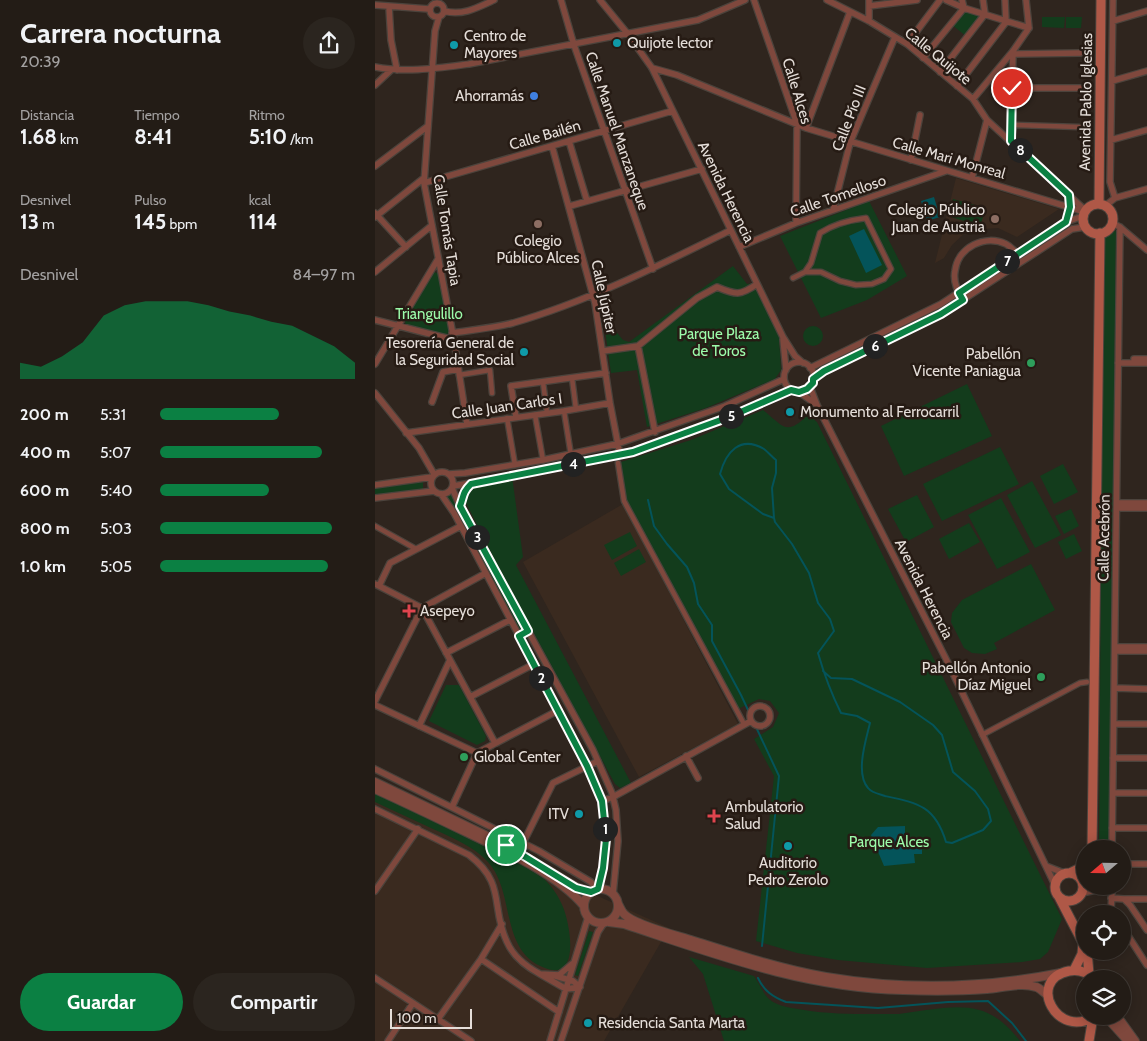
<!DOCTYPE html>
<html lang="es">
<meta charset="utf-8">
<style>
body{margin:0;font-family:Cabin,sans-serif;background:#2b251f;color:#f1f3f6;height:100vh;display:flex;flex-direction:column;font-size:19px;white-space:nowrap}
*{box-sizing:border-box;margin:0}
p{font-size:16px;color:#a3a1a1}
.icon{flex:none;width:28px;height:28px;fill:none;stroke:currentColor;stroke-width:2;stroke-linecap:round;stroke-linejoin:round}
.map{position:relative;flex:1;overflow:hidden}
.drawer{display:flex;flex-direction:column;background:#231c16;width:375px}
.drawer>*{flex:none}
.needle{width:32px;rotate:250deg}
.buttons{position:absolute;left:701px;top:840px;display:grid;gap:10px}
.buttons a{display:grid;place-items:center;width:55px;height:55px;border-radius:50%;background:#231c16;box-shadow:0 2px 12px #0003,0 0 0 1px #403a35;font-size:25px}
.scale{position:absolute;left:15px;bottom:12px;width:82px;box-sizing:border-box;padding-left:5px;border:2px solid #e5ded9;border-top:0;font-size:14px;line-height:18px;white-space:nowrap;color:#e5ded9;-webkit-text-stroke:4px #261b14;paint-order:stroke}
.pin{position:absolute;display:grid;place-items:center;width:42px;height:42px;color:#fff;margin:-21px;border:2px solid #fff;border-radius:50%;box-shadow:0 1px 5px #0007}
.km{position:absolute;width:25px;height:25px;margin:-12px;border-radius:50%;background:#222;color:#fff;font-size:14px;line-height:25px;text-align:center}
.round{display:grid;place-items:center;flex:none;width:52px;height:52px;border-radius:26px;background:#2b251f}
.summary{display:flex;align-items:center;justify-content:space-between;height:85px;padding:0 20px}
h1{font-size:28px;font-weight:700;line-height:38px}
.stats{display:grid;grid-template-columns:repeat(3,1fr);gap:8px;height:85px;padding:5px 20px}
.stats div{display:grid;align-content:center}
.stats b{font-size:21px;font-weight:700}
.stats small{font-size:14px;font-weight:400}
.stats p{font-size:14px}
.chart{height:140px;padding:10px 20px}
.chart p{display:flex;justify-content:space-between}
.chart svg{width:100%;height:90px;margin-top:5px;fill:#0b8043;opacity:.7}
.primary-button{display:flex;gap:10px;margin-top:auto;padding:10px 20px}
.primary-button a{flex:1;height:58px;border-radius:30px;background:#0b8043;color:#fff;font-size:20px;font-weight:700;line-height:58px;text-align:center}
.primary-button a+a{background:#2b251f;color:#f1f3f6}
ul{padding:0 20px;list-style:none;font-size:16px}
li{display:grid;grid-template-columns:80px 60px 1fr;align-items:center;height:38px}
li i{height:12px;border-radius:6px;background:#0b8043}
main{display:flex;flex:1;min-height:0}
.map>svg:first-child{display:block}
.built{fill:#3a2a1f}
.green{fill:#133c1c}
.water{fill:#04545a}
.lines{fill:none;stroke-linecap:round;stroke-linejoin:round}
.stream{stroke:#04545a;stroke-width:2}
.pedestrian-casing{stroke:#4c433c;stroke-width:7}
.minor-casing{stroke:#4c433c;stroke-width:8}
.tertiary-casing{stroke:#4c433c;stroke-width:10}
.secondary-casing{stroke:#4c433c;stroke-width:11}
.pedestrian{stroke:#7f483d;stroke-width:4.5}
.minor{stroke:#7f483d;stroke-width:5.5}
.tertiary{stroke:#7f483d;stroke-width:8}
.secondary{stroke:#af5847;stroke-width:9}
.route-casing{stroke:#fff;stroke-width:10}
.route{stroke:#0b8043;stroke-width:6}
.culture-dot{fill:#0f9aa8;stroke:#261b14;stroke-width:2}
.shop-dot{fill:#3f7fe0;stroke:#261b14;stroke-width:2}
.education-dot{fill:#8d6e63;stroke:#261b14;stroke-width:2}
.leisure-dot{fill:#2e9e5b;stroke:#261b14;stroke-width:2}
.health-dot{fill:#e0444e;stroke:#261b14;stroke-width:2}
.labels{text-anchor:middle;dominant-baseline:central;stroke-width:5;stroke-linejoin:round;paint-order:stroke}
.poi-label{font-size:15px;fill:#e5ded9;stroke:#261b14;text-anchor:start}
.street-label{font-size:15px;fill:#e5ded9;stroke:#261b14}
.park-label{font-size:15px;fill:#9cfcaa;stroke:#261b14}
</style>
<main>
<section class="drawer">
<div class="summary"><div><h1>Carrera nocturna</h1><p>20:39</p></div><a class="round"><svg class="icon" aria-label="share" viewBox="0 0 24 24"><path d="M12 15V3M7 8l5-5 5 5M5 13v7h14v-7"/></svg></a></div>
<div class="stats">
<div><p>Distancia</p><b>1.68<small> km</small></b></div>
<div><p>Tiempo</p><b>8:41</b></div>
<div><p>Ritmo</p><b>5:10<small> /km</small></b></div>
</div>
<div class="stats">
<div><p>Desnivel</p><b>13<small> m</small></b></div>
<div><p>Pulso</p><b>145<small> bpm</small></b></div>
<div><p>kcal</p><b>114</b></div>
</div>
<div class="chart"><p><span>Desnivel</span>84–97 m</p>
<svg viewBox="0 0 160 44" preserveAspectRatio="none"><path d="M0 44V36L10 38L20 33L30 26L40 13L50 8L60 6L70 6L80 6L90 8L100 11L110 13L120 16L130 18L140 23L150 28L160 36V44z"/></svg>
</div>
<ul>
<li><b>200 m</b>5:31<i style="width:61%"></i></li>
<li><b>400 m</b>5:07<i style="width:83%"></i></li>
<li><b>600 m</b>5:40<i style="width:56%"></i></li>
<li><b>800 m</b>5:03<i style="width:88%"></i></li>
<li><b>1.0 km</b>5:05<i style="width:86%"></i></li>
</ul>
<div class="primary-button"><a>Guardar</a><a>Compartir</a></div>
</section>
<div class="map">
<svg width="772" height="1041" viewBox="0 0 772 1041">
<rect width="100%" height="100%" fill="#2f251e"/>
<path class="built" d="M581,178l103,31 -42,28 -19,-9 -30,2 -16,15 -8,13 -9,5z
M248,504l115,220 -99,53 -116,-215z
M0,796l294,132 -65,113h-229z"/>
<path class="green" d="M589,8l18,11 -15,18 -16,-13z
M667,17h23l-1,11 -22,-1z
M691,17h16l-1,11h-15z
M578,199l33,9 -6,18 -32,-10z
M494,201l38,75 -40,24 -46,18 -41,-82z
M740,230l1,2 -7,617h-10l4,-604 1,-6 7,-8z
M358,266l14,18 6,-1 26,53 2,34 -6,9 -69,29 -59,19 -10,-57 -26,3 -8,-57 20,24 6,2z
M58,272l5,1 11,59 -4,4 -39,-10 -1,-5z
M428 336a10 10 0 1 1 20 0a10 10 0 1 1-20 0Z
M592,384l25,52 -88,40 -23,-50z
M388,410c21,17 23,26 45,5l9,7 245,497 -14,33 -8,7 -18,3 -95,6 -89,-8 -41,-7 -41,-12 18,-165 -20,-37 19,-12 6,-14 -9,-12 -11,-2 -21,10 -111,-208 -6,-39 70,-22z
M625,447l19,37 -77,37 -19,-37z
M688,464l15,28 -24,12 -14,-28z
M137,476l11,81 -7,8 115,218 -11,5 -5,-4 -117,-218 -36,-71 9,-11z
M657,481l29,54 -26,13 -28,-53z
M48,482v7l-48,6v-7z
M76,491l77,140 -9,5 -78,-142z
M542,495l17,32 -28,15 -18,-33z
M626,498l29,54 -33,17 -29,-54z
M696,509l8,17 -15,8 -9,-18z
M594,523l11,19 -31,17 -10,-20z
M255,532l7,14 -25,14 -8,-15z
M699,534l8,17 -16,8 -8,-17z
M264,549l7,13 -25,14 -7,-13z
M656,564l24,46 -61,33 3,6 -12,5 -13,-1 -8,-5 -13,-26 1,-9 10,-13z
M71,685h13l27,51 -1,5 -8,4 -48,-24z
M0,793c39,19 77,37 116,57 17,9 37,17 53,29 8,7 15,18 19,28 7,17 18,75 -18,61 -46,-17 -29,-75 -57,-106 -15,-16 -35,-24 -55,-33 -19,-9 -39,-18 -58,-27z
M214,931l4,1 -15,44 -3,-1z
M314,957l65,19c5,7 9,17 15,23 9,8 24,9 35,11 30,5 65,4 95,4 9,-1 18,-3 27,-4 43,-6 66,-5 94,31h-296l-21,-67z"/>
<path class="water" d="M559,197l6,20 -13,4 -6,-20z
M489,229l18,36 -16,8 -17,-37z
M530,826v12l17,-1v17h-8l1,9 -31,3 -13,-31 7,-8z"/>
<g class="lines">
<path class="stream" d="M273,500l6,26 13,18 20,23 7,16 4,21 14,21v16l29,54 38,81 -17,170
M399,518l-2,-30 4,-15v-13c-4,-3 -8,-8 -12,-11 -24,-14 -38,3 -44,25l9,15 34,25 11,4 1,4 17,22 17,29 9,30 12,16 4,12 -16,22c6,21 13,40 23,60l16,3 13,7c-4,17 -15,50 -2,65 4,5 11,6 17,8 33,7 50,10 61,46l6,1 31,-13 8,-9 -3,-12 -13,-18 -22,-19 -11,-37 -9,-10 -33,-23 -48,-23 -21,-1 -8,-7
M383,978c6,13 15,19 28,24l92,6 70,-6 40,-1 24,22 14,18"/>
<defs>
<path id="pedestrian" d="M638,132l1,-7 65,2
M418,278l12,-6h16l19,9 16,4 16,-1 12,-5 7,-10 -25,-51c-17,2 -32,6 -46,15l-9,30 -6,9
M84,375l31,-5 2,23
M197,378l4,31
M168,382l4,31
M189,411l7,44
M160,415l8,45
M132,418l8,47
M243,463l6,38 120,223
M0,526l41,23
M607,735l98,-52 7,-1"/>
<path id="minor" d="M186,0l13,45 79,224
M225,0l27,33 25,35 131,269 12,19 8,7
M379,0l43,124 -1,99
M452,0l42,21 38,23 66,55 14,21 99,91
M571,0l18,8 65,20
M651,0l3,28
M738,0l-3,182 5,16
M55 10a7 7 0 1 1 14 0a7 7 0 1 1-14 0Z
M0,5l54,4
M494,6l48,-6
M14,7l2,33 6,30
M69,11c18,5 33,-3 50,-11
M64,17l-4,14 -11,152 30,157 13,84
M494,21v-21
M738,21l34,-10
M532,44l33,-44
M638,54l67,-1
M548,58l41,-50 -2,-8
M0,67c31,6 63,1 94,-3l229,-44 47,-20
M277,68l25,7 129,53 279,84
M565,72l45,-58 -2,-14
M737,81l35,-10
M0,85l16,-15
M582,86l49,-64 -1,-22
M637,88h68
M598,99l40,-48 16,-23
M431,128l44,-116
M736,140l36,-10
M194,141l18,60
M636,141l2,-90
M177,146l43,157 15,100 10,52
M536,160l9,-45
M0,166l53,-40
M597,178l15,-58
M49,183l248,-72
M195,206l132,-37
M730,206l10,-8 32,-9
M458,210l17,-67 45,-106
M0,213l31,34
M0,217l49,-39
M691,222l4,-15 -1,-12
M737,223l8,4 27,23
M364,247l57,-24 150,-52
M0,272l56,-46
M588,300c-6,-9 -10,-19 -8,-29 3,-24 30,-37 51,-27 4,2 8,7 12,10
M0,320l79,20
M77,333c20,-3 41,-5 61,-10 76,-22 147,-58 218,-93
M408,339l3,31
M263,346l17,86
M228,351l35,-5 59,-48 20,-11c19,8 23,9 40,-3
M759,359h13
M409 377a15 15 0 1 1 30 0a15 15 0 1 1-30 0Z
M743,363h29
M0,364l63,-105
M435,368l131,-64 125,-82 17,-6
M439,379l10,-8 117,-57 131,-85 13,-2
M435,387l7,18 129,254 109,226
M424,392l18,13
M0,393l44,55 15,26
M57,402l11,-30 15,-3
M141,417l-5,-31 95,-13
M31,433l158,-22 46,-8
M56 483a11 11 0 1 1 22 0a11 11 0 1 1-22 0Z
M74,474l16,-1 78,-13 74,-16 108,-38 59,-27
M0,485l57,-8
M78,486l59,-10 121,-25 96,-34 62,-27
M77,488l8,18 133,244 19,43 4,17 2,31 -5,53
M66,494l13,19 134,253 14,35 4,38 -3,29 -5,21
M0,498l59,-7
M742,503h30
M86,504l1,-9 9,-10
M742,508h30
M0,584l47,24 73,135
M4,586l11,-23 71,-37
M740,647h32
M740,651h32
M71,653l64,-33
M739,688l33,1
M95,697l64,-33
M0,701l47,-93 64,-35
M0,705l102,48
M375 716a10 10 0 1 1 20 0a10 10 0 1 1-20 0Z
M739,724h33
M44,726l31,-66
M311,756l12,22
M738,758h34
M0,769l164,82 52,31 5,7
M738,793h34
M227,801l11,-4 138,-76
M77,807l25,-54 82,-43
M0,809l94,46c38,29 21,52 38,87 6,14 20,25 33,32
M737,828h35
M148,843l30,-60 45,-22
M737,849l8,-622
M748,864h24
M671,866l18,7
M712,886l9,4
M0,891l43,-62
M707,893l14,-3 16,1 -1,20 2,3
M736,898l13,1 6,6 17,25
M749,899h23
M748,928l24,37
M106,959l78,53
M177,975l21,6 7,6 -14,2 -26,-15 19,1 13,-11
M0,978l96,63
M63,1019l43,-60 21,-35
M13,1041l25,-38
M175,1041l38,-124
M186,1041l37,-109 6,-9"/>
<path id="tertiary" d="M0,782l131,63 70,42 15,5
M0,789c31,14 62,29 93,44 38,18 89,41 116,73
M209 906a17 17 0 1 1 34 0a17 17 0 1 1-34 0Z
M243,904c2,3 3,7 6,10 10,11 51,21 67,26 44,14 89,29 135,37 77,13 159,11 235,-4
M234,922l15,2c91,30 181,64 279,66 28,1 56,1 84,-1 14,-1 34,-7 49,-2 4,1 8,6 12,8
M725,1016l9,4 19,21
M742,1016l18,25"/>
<path id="secondary" d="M724,204l2,-204
M708 219a15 15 0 1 1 30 0a15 15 0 1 1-30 0Z
M717,849l8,-616
M697,872l12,-6
M680 887a14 14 0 1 1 28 0a14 14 0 1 1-28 0Z
M684,897l26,50
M712,951l2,23
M699,970l8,-16 1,-11
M719,1016c-36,25 -69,-36 -25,-45 10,-2 18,1 25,8
M714,1041l4,-24"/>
</defs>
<use href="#pedestrian" class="pedestrian-casing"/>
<use href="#minor" class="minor-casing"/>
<use href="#tertiary" class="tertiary-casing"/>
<use href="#secondary" class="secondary-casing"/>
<use href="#pedestrian" class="pedestrian"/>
<use href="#minor" class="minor"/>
<use href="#tertiary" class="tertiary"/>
<use href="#secondary" class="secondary"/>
</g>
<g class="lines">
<defs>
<path id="route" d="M131,845l70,43 15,4 7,-3 5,-21 3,-29 -4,-38 -15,-35 -68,-130 9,-5 -68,-125c4,-10 2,-13 11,-22l162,-32 96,-35 62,-27 8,2 8,-3 6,-6v-4l11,-8 117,-57 22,-14 -4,-7 107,-71 4,-15 -1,-12 -58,-54 1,-53"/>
</defs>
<use href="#route" class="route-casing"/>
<use href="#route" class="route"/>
</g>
<g class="culture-dot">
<circle cx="242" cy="43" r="5"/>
<circle cx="79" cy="45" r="5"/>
<circle cx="149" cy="352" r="5"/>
<circle cx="415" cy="412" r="5"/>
<circle cx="204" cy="814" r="5"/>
<circle cx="413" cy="846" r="5"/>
<circle cx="213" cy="1023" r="5"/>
</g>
<circle class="shop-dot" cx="159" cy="96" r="5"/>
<g class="education-dot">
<circle cx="620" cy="219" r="5"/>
<circle cx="163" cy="224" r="5"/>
</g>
<g class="leisure-dot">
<circle cx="656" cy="363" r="5"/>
<circle cx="666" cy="677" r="5"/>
<circle cx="89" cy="757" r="5"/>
</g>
<g class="health-dot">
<path d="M31.5 603.5h5v5h5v5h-5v5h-5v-5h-5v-5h5z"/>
<path d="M336.5 808.5h5v5h5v5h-5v5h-5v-5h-5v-5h5z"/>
</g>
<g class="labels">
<g class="poi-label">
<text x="89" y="36">Centro de<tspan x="89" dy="17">Mayores</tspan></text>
<text x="252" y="43">Quijote lector</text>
<text x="149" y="96" text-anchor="end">Ahorramás</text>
<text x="610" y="210" text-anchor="end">Colegio Público<tspan x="610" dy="17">Juan de Austria</tspan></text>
<text x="163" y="241" text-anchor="middle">Colegio<tspan x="163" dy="17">Público Alces</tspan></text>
<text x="139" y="343" text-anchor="end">Tesorería General de<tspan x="139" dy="17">la Seguridad Social</tspan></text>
<text x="646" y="354" text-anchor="end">Pabellón<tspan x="646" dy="17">Vicente Paniagua</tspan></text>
<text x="425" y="412">Monumento al Ferrocarril</text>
<text x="45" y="611">Asepeyo</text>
<text x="656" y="668" text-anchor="end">Pabellón Antonio<tspan x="656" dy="17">Díaz Miguel</tspan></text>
<text x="99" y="757">Global Center</text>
<text x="350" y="807">Ambulatorio<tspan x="350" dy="17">Salud</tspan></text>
<text x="194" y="814" text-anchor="end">ITV</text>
<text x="413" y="863" text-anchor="middle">Auditorio<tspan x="413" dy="17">Pedro Zerolo</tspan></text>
<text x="223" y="1023">Residencia Santa Marta</text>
</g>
<g class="street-label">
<text transform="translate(563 56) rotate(39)">Calle Quijote</text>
<text transform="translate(422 91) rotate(73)">Calle Alces</text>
<text transform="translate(711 102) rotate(-89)">Avenida Pablo Iglesias</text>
<text transform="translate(474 118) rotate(-69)">Calle Pío III</text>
<text transform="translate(242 131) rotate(71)">Calle Manuel Manzaneque</text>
<text transform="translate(170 135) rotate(-16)">Calle Bailén</text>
<text transform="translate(574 158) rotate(16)">Calle Mari Monreal</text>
<text transform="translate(351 192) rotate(64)">Avenida Herencia</text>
<text transform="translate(463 196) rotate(-19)">Calle Tomelloso</text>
<text transform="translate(72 230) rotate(81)">Calle Tomás Tapia</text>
<text transform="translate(229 297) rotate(78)">Calle Júpiter</text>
<text transform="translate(132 406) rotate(-8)">Calle Juan Carlos I</text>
<text transform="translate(729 538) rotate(-89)">Calle Acebrón</text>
<text transform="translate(549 589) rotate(63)">Avenida Herencia</text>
</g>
<g class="park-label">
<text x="54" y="314">Triangulillo</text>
<text x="344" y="334">Parque Plaza<tspan x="344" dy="17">de Toros</tspan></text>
<text x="514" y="842">Parque Alces</text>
</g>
</g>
</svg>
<div class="buttons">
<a><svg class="needle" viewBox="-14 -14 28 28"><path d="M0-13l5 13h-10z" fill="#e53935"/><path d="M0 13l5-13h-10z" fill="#a3a1a1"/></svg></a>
<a><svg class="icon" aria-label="locate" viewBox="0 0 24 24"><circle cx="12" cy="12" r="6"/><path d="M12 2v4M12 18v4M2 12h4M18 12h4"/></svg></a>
<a><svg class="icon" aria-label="layers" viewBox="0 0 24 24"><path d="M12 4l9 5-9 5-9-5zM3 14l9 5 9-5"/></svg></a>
</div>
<div class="scale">100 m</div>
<div class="pin" style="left:131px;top:845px;background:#1e9e55"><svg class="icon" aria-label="arrive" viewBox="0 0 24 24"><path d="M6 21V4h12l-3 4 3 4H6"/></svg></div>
<div class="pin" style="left:637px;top:88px;background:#d93025"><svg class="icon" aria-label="check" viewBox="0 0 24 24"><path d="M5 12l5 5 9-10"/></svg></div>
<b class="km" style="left:230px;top:829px">1</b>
<b class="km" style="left:166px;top:678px">2</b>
<b class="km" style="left:102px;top:537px">3</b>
<b class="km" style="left:198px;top:464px">4</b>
<b class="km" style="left:356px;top:416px">5</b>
<b class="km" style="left:500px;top:346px">6</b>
<b class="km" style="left:632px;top:261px">7</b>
<b class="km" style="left:645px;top:150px">8</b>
</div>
</main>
